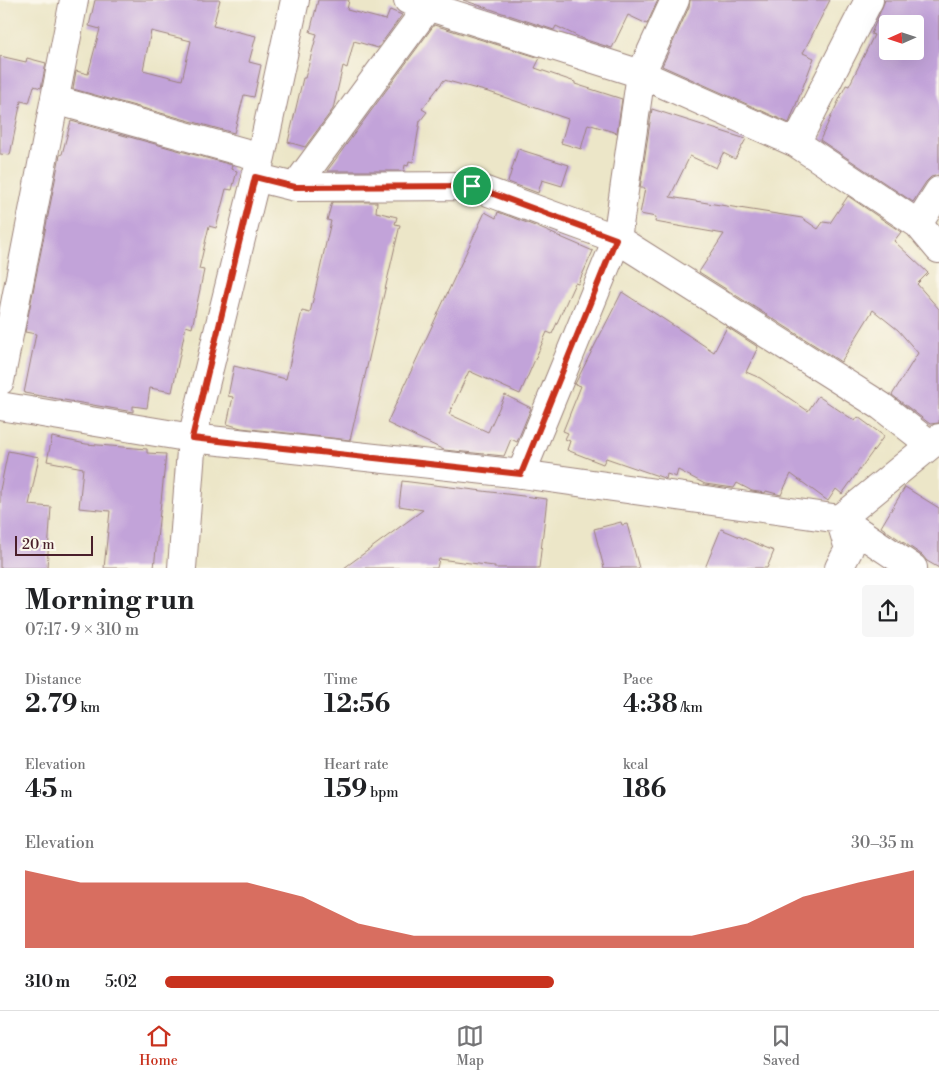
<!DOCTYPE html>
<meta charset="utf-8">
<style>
body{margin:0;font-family:"Libre Bodoni",serif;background:#f6f6f6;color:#202124;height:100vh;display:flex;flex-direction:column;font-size:19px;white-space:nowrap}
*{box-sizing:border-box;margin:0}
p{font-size:16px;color:#757577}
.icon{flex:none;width:28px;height:28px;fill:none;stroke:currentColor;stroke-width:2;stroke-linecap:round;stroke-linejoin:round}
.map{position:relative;height:568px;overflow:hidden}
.sheet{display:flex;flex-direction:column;background:#fff;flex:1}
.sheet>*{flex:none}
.needle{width:32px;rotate:267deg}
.buttons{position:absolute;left:879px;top:15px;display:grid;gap:10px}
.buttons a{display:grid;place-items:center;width:45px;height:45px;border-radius:5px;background:#fff;box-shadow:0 5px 20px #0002;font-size:25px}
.scale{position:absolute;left:15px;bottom:12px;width:78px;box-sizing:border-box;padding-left:5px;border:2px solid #4a1f2b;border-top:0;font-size:14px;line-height:18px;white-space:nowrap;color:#4a1f2b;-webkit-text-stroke:4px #fbf7ec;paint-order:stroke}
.pin{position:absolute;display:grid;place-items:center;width:42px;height:42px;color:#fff;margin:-21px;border:2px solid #fff;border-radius:50%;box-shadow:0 1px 5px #0007}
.round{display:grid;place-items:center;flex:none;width:52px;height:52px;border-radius:5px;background:#f6f6f6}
.headline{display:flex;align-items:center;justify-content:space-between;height:85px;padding:0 25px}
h1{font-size:28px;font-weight:700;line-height:38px}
.figures{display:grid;grid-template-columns:repeat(3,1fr);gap:8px;height:85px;padding:5px 25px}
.figures div{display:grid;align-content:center}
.figures b{font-size:25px;font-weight:700}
.figures small{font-size:14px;font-weight:400}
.figures p{font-size:14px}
.chart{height:140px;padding:10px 25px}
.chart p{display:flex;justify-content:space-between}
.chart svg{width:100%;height:90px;margin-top:5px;fill:#c8321e;opacity:.7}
ul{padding:0 25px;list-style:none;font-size:16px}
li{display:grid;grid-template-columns:80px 60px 1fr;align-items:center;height:38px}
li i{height:12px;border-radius:6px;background:#c8321e}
.tab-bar{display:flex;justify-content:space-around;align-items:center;height:70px;border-top:1px solid #e0e0e0;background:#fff;font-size:14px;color:#757577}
.tab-bar a{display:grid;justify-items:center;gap:2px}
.tab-bar .active{color:#c8321e}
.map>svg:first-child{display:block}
.building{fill:#c2a3d9;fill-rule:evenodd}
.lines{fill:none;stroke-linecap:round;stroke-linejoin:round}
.minor-casing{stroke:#9b827a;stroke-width:30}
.minor{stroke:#fff;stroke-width:28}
.route-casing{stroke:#fff;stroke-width:10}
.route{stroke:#c8321e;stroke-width:6}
</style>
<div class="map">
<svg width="939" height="568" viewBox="0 0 939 568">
<rect width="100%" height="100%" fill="#fbf7ec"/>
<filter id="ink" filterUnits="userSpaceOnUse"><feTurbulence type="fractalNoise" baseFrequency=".02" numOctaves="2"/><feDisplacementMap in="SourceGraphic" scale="10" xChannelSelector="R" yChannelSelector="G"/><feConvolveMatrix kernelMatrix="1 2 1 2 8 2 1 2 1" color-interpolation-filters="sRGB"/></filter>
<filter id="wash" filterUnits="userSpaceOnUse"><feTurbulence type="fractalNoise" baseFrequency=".0096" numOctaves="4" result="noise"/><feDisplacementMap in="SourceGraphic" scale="20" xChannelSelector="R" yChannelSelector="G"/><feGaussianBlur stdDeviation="1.12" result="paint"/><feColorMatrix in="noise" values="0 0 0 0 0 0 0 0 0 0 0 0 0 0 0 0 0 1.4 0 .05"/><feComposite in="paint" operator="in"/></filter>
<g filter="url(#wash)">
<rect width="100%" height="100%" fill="#ece6c8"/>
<g id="blocks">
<path class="building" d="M95,0h125l-7,26 43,10 -7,26 12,3 -7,32 -10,-2 -10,38 -161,-44 3,-18 12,3 12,-45 -11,-3zM151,31l40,10 -9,39 -39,-10z
M318,0h31l-2,10 39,10 4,-10 12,5 -24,33 -24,-7 -7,27 -4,-2 -10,43 -28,38 -17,-5 15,-64h2l12,-44 -7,-2z
M463,0h195l-11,24 -19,-9 -16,33 -29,-9 -27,-13 -2,4z
M690,0h140l-27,53 11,5 -25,65 -127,-57 27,-59z
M885,0h54v175l-8,2 -5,5 -13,20 -93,-62 26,-55 3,1 25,-51 -3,-1zM888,24h27v27h-27z
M434,25l106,33 -5,10 40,14v2l47,15 -5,34 -29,-9 -7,25 -20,-6 7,-24 -76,-26 -48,-13 -22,29 5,3 -7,9 -7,41 -4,-1 -1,5 -3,-1 -1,6h-77z
M0,56l26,6 1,-4 19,5 -5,25 -7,-2 -5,17 -8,-2 -11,54 -10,-1z
M652,109l94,30 -11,20 -12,-6 -7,15 -26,-12 -20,41 132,21 16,11 5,-7 7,1 18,-27 53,36 -7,9 34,32 -11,11 22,25v114l-9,1 -38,-29 26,-42 -20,-23 -25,-20 -32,52 -142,-90 25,-38 -69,-12 1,-5 -16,-3 5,-26h-5z
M71,121l161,44 -1,4 6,2 -5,19 -6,-1 -10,39 -7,-2 -10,43 5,1 -12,58 -6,-2 -14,66 -22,-4 -3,20 -14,-2v6l-109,-19 12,-59 -11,-2 35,-177 2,-1z
M518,149l51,16 -7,21 -20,-6 -4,13 -30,-11z
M332,202h45l-1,10 21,5 -2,7 5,1 -50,215 -109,-12 -14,-4 6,-27 -5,-1 6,-30 52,13 16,-68 8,2 21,-92 -4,-1z
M485,212l11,6 2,-6 37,14 58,25 -15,33 -3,-1 -23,51 -5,-2 -27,62 -51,-23 -20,43 39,18 17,-37 26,13 -14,34 -6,-3 -7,17 -60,-6 -57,-27z
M622,292l92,60 13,-25 31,20 -12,25 14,6 48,33 10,-15 37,25 3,-4 26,19 -42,58 -6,-5 -8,12 -37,-27 -10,21 -15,-4 -1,2 -13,-2 -15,-8 -3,5 -29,-4 -27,-14 -2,7 -9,-3 -1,5 -2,-1 -58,-20 -3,6 -36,-14 3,-9 -5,-2 3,-6 -5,-2 18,-45 -6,-2z
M52,437l34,7 61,5v4l19,1 -12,114h-50l6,-57 -31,-3 4,-40 -36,-7z
M8,451l31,6 -10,48 22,2 -4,61h-47v-78z
M402,481l145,18 -8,69h-45v-2l-55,-7 -2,9h-93l79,-58 -24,-4z
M905,487l34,21v60l-12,-7 -5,-6 -41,-28z
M621,522l1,3 5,-1 12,44h-35l-10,-39z
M721,529l53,22 -7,17h-62z"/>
</g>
</g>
<g filter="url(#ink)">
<use href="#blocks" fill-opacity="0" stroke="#9b827a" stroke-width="1"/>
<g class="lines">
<defs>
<path id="minor" d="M408,0l233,74 155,69 122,81 21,25
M55,100l206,57
M796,143l73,-143
M255,177l40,10 177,-1 145,53 264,167 50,39
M295,187l138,-187
M918,224l21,-33
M0,381l74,-381
M0,406l192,32 329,36 319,45 99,-81
M521,474l96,-235 24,-165 34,-74
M840,519l73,49
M182,568l10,-130 69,-281 34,-157
M839,568l10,-19 -9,-30"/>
</defs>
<use href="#minor" class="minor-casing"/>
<use href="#minor" class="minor"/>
</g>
</g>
<g class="lines" filter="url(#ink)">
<defs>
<path id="route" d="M255,177l40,10 177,-1 144,53 -95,235 -329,-36z"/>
</defs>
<use href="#route" class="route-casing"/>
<use href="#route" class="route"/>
</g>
</svg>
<div class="buttons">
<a><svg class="needle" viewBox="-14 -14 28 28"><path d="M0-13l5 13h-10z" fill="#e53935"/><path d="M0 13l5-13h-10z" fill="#757577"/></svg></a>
</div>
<div class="scale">20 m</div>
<div class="pin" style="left:472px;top:186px;background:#1e9e55"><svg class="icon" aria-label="arrive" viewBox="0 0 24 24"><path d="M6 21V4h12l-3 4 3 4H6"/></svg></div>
</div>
<section class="sheet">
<div class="headline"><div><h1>Morning run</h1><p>07:17 · 9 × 310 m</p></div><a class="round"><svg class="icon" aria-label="share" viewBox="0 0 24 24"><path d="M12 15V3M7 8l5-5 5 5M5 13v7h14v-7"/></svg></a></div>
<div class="figures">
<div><p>Distance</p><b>2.79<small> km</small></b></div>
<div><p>Time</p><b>12:56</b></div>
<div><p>Pace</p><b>4:38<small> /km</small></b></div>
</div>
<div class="figures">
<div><p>Elevation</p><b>45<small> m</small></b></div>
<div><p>Heart rate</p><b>159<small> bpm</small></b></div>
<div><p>kcal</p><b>186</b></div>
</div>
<div class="chart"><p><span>Elevation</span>30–35 m</p>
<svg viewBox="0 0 160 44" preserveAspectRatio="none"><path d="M0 44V6L10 12L20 12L30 12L40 12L50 19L60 32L70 38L80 38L90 38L100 38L110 38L120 38L130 32L140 19L150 12L160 6V44z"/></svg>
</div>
<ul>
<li><b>310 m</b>5:02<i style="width:52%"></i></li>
</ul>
</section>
<nav class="tab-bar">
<a class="active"><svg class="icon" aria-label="home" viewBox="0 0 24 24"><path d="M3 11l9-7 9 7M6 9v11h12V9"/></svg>Home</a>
<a><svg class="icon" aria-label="map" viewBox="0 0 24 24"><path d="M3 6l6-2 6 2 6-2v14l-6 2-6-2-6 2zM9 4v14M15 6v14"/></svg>Map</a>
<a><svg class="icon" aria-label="saved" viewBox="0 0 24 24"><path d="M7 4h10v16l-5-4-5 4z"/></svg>Saved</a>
</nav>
